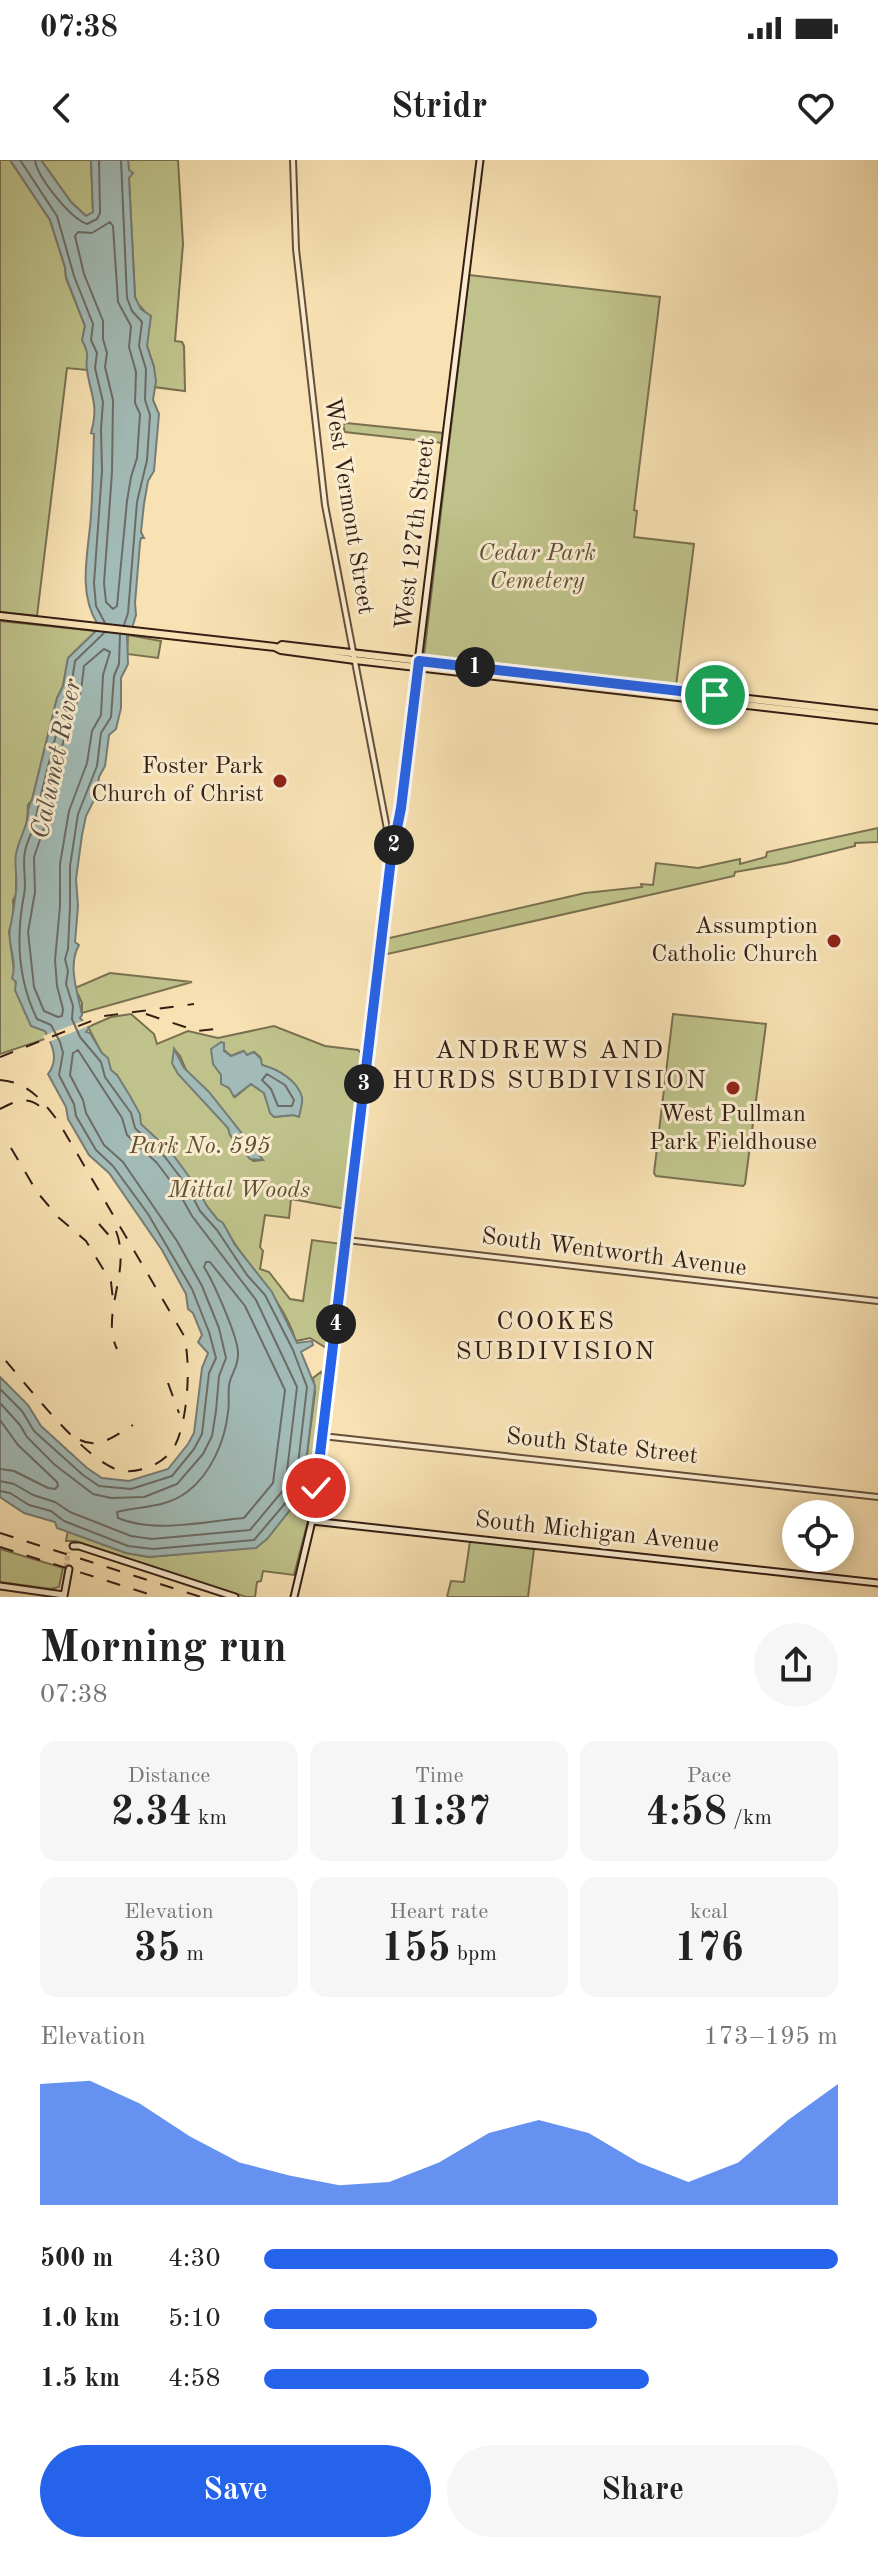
<!DOCTYPE html>
<meta charset="utf-8">
<style>
body{margin:0;font-family:"Old Standard TT",serif;background:#f6f6f6;color:#222;height:100vh;display:flex;flex-direction:column;font-size:30px;white-space:nowrap}
*{box-sizing:border-box;margin:0}
p{font-size:26px;color:#767676}
.icon{flex:none;width:44px;height:44px;fill:none;stroke:currentColor;stroke-width:2;stroke-linecap:round;stroke-linejoin:round}
.map{position:relative;height:1437px;overflow:hidden}
.panel{display:flex;flex-direction:column;background:#fff;flex:1}
.panel>*{flex:none}
.fabs{position:absolute;left:782px;top:1340px;display:grid;gap:16px}
.fabs a{display:grid;place-items:center;width:72px;height:72px;border-radius:50%;background:#fff;box-shadow:0 4px 20px #0003;font-size:40px}
.pin{position:absolute;display:grid;place-items:center;width:68px;height:68px;color:#fff;margin:-34px;border:4px solid #fff;border-radius:50%;box-shadow:0 2px 8px #0007}
.km{position:absolute;width:40px;height:40px;margin:-20px;border-radius:50%;background:#222;color:#fff;font-size:22px;line-height:40px;text-align:center}
.round{display:grid;place-items:center;flex:none;width:84px;height:84px;border-radius:42px;background:#f6f6f6}
.headline{display:flex;align-items:center;justify-content:space-between;height:136px;padding:0 40px}
h1{font-size:44px;font-weight:700;line-height:60px}
.metrics{display:grid;grid-template-columns:repeat(3,1fr);gap:12px;height:136px;padding:8px 40px}
.metrics div{display:grid;align-content:center;border-radius:16px;background:#f6f6f6;text-align:center}
.metrics b{font-size:40px;font-weight:700}
.metrics small{font-size:22px;font-weight:400}
.metrics p{font-size:22px}
.chart{height:224px;padding:16px 40px}
.chart p{display:flex;justify-content:space-between}
.chart svg{width:100%;height:144px;margin-top:8px;fill:#2563eb;opacity:.7}
.primary-button{display:flex;gap:16px;margin-top:auto;padding:16px 40px}
.primary-button a{flex:1;height:92px;border-radius:48px;background:#2563eb;color:#fff;font-size:32px;font-weight:700;line-height:92px;text-align:center}
.primary-button a+a{background:#f6f6f6;color:#222}
ul{padding:0 40px;list-style:none;font-size:26px}
li{display:grid;grid-template-columns:128px 96px 1fr;align-items:center;height:60px}
li i{height:20px;border-radius:10px;background:#2563eb}
.status{display:flex;justify-content:space-between;align-items:center;height:56px;padding:0 40px;background:#fff;direction:ltr}
.status svg{height:22px;fill:currentColor}
header{display:flex;justify-content:space-between;align-items:center;height:104px;padding:0 40px;background:#fff;font-size:36px;font-weight:700}
.map>svg:first-child{display:block}
.green{fill:#bfc38b;stroke:#7a7050;stroke-width:2;fill-rule:evenodd}
.water{fill:#a2bbb7;stroke:#767c76;stroke-width:2}
.pier{fill:#f8e2b3}
.lines{fill:none;stroke-linecap:round;stroke-linejoin:round}
.shore{stroke:#6c6c66;stroke-width:2}
.secondary-tunnel{stroke:#d1bb93;stroke-width:5;stroke-dasharray:5 2.5;stroke-linecap:butt}
.tertiary-casing{stroke:#664f3c;stroke-width:8}
.secondary-casing{stroke:#351e15;stroke-width:9}
.primary-casing{stroke:#351e15;stroke-width:10}
.tertiary{stroke:#faecce;stroke-width:4}
.secondary{stroke:#faecce;stroke-width:5}
.primary{stroke:#f8e2b3;stroke-width:6}
.rail{stroke:#351e15;stroke-width:2;stroke-dasharray:14 14;stroke-linecap:butt}
.route-casing{stroke:#fff;stroke-width:16}
.route{stroke:#2563eb;stroke-width:10}
.poi-dot{fill:#8f2418;stroke:#faecce;stroke-width:3}
.labels{text-anchor:middle;dominant-baseline:central;stroke-width:6;stroke-linejoin:round;paint-order:stroke}
.street-label{font-size:24px;fill:#351e15;stroke:#faecce}
.park-label{font-size:24px;font-style:italic;fill:#5e5038;stroke:#faecce}
.poi-label{font-size:24px;fill:#351e15;stroke:#faecce;text-anchor:end}
.water-label{font-size:26px;font-style:italic;fill:#564d46;stroke:#faecce}
.neighbourhood-label{font-size:26px;letter-spacing:2px;fill:#351e15;stroke:#faecce}
</style>
<div class="status"><b>07:38</b><svg viewBox="0 0 49 12"><path d="M0 12V9h3v3zM5 12V6h3v6zM10 12V3h3v9zM15 12V0h3v12zM26 1h20v11H26zM47 4h2v5h-2z"/></svg></div>
<header><svg class="icon" aria-label="back" viewBox="0 0 24 24"><path d="M15 5l-7 7 7 7"/></svg>Stridr<svg class="icon" aria-label="heart" viewBox="0 0 24 24"><path d="M12 20l-8-8c-3-5 5-10 8-4 3-6 11-1 8 4z"/></svg></header>
<div class="map">
<svg width="878" height="1437" viewBox="0 0 878 1437">
<rect width="100%" height="100%" fill="#f8e2b3"/>
<filter id="stains"><feTurbulence type="fractalNoise" baseFrequency=".0025" numOctaves="4"/><feColorMatrix values="0 0 0 0 .2 0 0 0 0 .09 0 0 0 0 .02 0 0 0 .5 -.17"/></filter>
<radialGradient id="worn" r=".72"><stop offset=".6" stop-color="#630" stop-opacity="0"/><stop offset="1" stop-color="#630" stop-opacity=".3"/></radialGradient>
<path class="green" d="M0,0h10l40,60 15,47 1,11 19,48 -2,10 6,17 -2,17 -20,-2 -30,248 -37,-4z
M41,0h50l2,52 -7,4 -15,-14z
M128,0h50l5,84 -8,97 7,1 2,4 1,45 -31,-4v-20l-7,-21v-32l-10,-11 -2,-6z
M469,115l191,22 -26,213 3,1 -3,26 60,7 -18,142 -252,-30z
M346,263l97,10 -1,10 -97,-11 -2,-7z
M0,461l96,10 -28,27 -5,28 -6,12 -25,102 -4,5 -1,17 -11,33v40l-3,5 1,19 -5,12 7,55 9,27 15,16 5,1 3,8 -48,16z
M128,475l33,6 -3,17 -31,-4z
M878,668v14l-23,1v3l-69,17 -51,9 -1,4 -351,79 2,-16 200,-46 57,-6 -1,-3 12,1 3,-22 42,5 42,-9v5l26,-7 1,-5z
M110,813l82,9 -110,31v-10l-7,-15z
M131,854l23,20 3,10 31,-13 30,7 56,-12 51,20 33,4 6,6 -18,153 -55,-10 -2,19 -24,-3 -5,32 3,4 -3,18 9,3 21,27 13,2 9,-61 30,4 -14,105 -18,-11 -14,3c-12,-37 -39,-65 -61,-97 -7,-9 -8,-19 -18,-25l-80,-99 -49,-93 23,-10zM224,883l-1,6 8,7 12,-5 4,4 7,-3 6,5v7l22,10 18,37 -6,4 -20,2 -10,-24 -13,-9 -16,13 -15,-25zM174,889l6,7 16,37 -22,-26zM228,958l34,41v1l-9,1 -23,-26z
M673,854l93,10 -21,160 -2,2 -87,-10 -2,-3z
M321,1212l4,12 -16,133 -15,58 -31,-4 -2,10 -4,1 -2,15h-9l-171,-56h-9l2,-11 58,23 23,4 108,-10 45,-52 13,-103 -2,-14z
M470,1381l64,8 -6,48h-81l4,-16 13,1z
M0,1389l63,19 -4,19 -8,2 -51,-7z"/>
<path class="water" d="M10,0h31l30,42 15,14 7,-4 -2,-52h37l1,10 4,3 -4,5 6,119 6,12 10,7 -4,30 7,21 2,14 -3,19 6,14 -5,57 -6,10 -4,23 -3,28 3,6h-3l-1,5 -5,60 1,12 -6,20 -3,1 1,28 -7,14v30l-5,21 -7,6 -4,31 -6,11 -2,17 -11,22 -4,19 -6,44 2,27 -3,36 4,3c-12,21 -1,48 3,70l-2,3 9,10 -3,4 4,1 12,20 6,5 3,12 6,5 13,21 10,18 1,10 30,28 22,30 14,24 10,13 6,4 12,22 37,47 25,51 15,-2 1,4 -12,7 14,34 -13,109 -35,44 -11,9 -107,9 -23,-4 -69,-25 -2,-6 -31,-9 -24,-16v-120l28,28 13,21 46,42 15,10 27,3 39,-12 20,-25 6,-11 8,-65 6,-15 -10,-11 4,-7 -9,-22 -5,-4 -2,-15 -24,-44 -53,-77 -20,-18 -21,-36 -2,-12 -18,-33c11,-14 5,-28 -3,-43l-14,-5 -16,-36 1,-8 -4,-4c6,-17 -5,-33 -2,-50 3,-12 4,-23 6,-36 2,-12 -2,-25 0,-38 2,-11 7,-20 10,-30 3,-9 1,-17 6,-24l25,-102 6,-12 5,-28 28,-27 1,-8c-20,-32 -8,-74 -6,-108 2,-28 2,-53 3,-81l-3,-1c8,-29 0,-36 -4,-63 -2,-15 4,-12 -5,-30l3,-14 -19,-49 -1,-10 -15,-47z
M221,882l3,1v8l7,5 13,-5 3,4 7,-3 7,7 1,6c16,4 35,15 40,32 1,6 -2,14 -3,20l-6,-2 -19,2 -4,-4 -6,-20 -13,-9 -17,13 -5,-9 -8,-4v-9l-8,-11 -2,-15z
M174,889l10,19 25,24 54,68 -13,-1 -20,-24 -2,-7 -50,-54 -6,-11z"/>
<path class="pier" d="M88,859l3,6 -45,18 -3,-7z"/>
<g class="lines">
<path class="shore" d="M20,0l37,56 17,60 19,48 -2,16 6,13 -2,15 8,34 -2,27 1,42 -8,112 2,23 9,17
M35,0c2,17 35,58 52,64l10,-5 3,-6 -1,-53
M121,0l6,138 5,13 10,11 -3,24 7,23 -1,31 5,15 -3,45 -10,42 -9,111 -4,12
M110,62l3,4 5,76 13,24 -2,21 7,25 -1,31 5,11 -3,44 -6,19 -4,24 -10,105 -4,3 -7,-7 -2,-19 8,-111 1,-72 -8,-33 2,-14 -4,-14v-18l-19,-47 -9,-38 3,-4 14,1z
M104,489l6,3 -7,23 -2,40 -9,16 -5,32 -18,48 -9,53v42l-5,54 2,26 6,23 -1,7 -4,1 -14,-6 -10,-24 -6,-55 7,-40 -1,-35 10,-29 20,-90 17,-47 3,-25z
M267,914l18,11 9,15 -2,6h-14l-7,-17 -9,-9z
M206,1102h4l35,44 40,84 -12,93 -29,35c-40,3 -88,16 -126,0l-1,-6c23,-6 49,-4 70,-20 24,-18 38,-51 41,-80 2,-10 -1,-21 2,-31 3,-10 9,-17 8,-29 -1,-17 -24,-69 -34,-85z
M0,1229l22,22 12,20 49,44 16,11 32,3 41,-13 22,-27 8,-15 7,-61 7,-15 -7,-26 -17,-43 -44,-75 -35,-48 -17,-16 -20,-34 -2,-12 -15,-29 4,-22 -3,-11 -9,-17 -14,-6c-19,-39 -21,-83 -13,-124 3,-14 -2,-29 1,-44 2,-10 8,-19 10,-29 8,-40 20,-80 29,-120l7,-14 4,-27 29,-28
M0,1243l20,22 7,12 28,28 38,29 18,4 33,-1 33,-13 26,-30 9,-18 4,-25 3,-35 7,-18 -7,-30 -17,-42 -25,-45 -54,-79 -19,-17 -18,-32 -3,-13 -13,-25 3,-22 5,-3 44,68 5,17 30,28 21,28 14,25 64,84 41,87 -12,101 -35,42 -98,9 -21,-3 -61,-24 -15,-10 -22,-7 -19,-11 -14,-3
M0,1260l18,25 39,37 1,4 -3,3 -7,-1 -34,-17 -14,-2
M0,1331l10,2 19,12 22,6 13,10 64,25 25,3 101,-9 39,-46 3,-12 11,-95 -14,-37 -28,-55 -18,-20 -30,-45 -17,-19 -13,-25 -22,-29 -30,-29 -4,-15 -26,-36 -4,-15 -21,-25 -8,-18 1,-13 -7,-22 2,-13 -3,-12 3,-10 2,-43v-40l8,-52 19,-48 4,-33 10,-16 3,-41 5,-12 1,-29"/>
<path class="secondary-tunnel" d="M66,1408l2,-16"/>
<defs>
<path id="tertiary" d="M293,0l3,89 29,256 67,350
M346,1080l532,61
M322,1276l556,61"/>
<path id="secondary" d="M312,1361l566,62
M73,1386h6l156,51
M0,1426l64,9
M64,1436l5,-27
M294,1437l18,-76 168,-1361"/>
<path id="primary" d="M0,456l275,31 6,3 74,10 523,60
M278,488l4,-3 596,69"/>
</defs>
<use href="#tertiary" class="tertiary-casing"/>
<use href="#secondary" class="secondary-casing"/>
<use href="#primary" class="primary-casing"/>
<use href="#tertiary" class="tertiary"/>
<use href="#secondary" class="secondary"/>
<use href="#primary" class="primary"/>
<path class="rail" d="M146,854l51,17 26,-3
M0,897l104,-41 90,-12
M0,920c28,2 42,20 58,41l125,213c9,25 5,92 -10,115 -7,10 -18,17 -30,20 -10,3 -20,3 -30,-1 -35,-16 -86,-83 -113,-114
M0,949c17,-9 29,-14 44,1
M11,988l26,44 21,25 28,24 25,41 3,27
M99,1064l15,17
M116,1071c16,40 -16,83 1,118
M168,1223l11,30
M80,1280c20,10 37,-6 53,-15
M0,1373l201,64
M0,1387l158,50"/>
</g>
<g class="lines">
<defs>
<path id="route" d="M316,1328l75,-629 10,-51 18,-147 296,34"/>
</defs>
<use href="#route" class="route-casing"/>
<use href="#route" class="route"/>
</g>
<g class="poi-dot">
<circle cx="280" cy="621" r="8"/>
<circle cx="834" cy="781" r="8"/>
<circle cx="733" cy="928" r="8"/>
</g>
<g class="labels">
<g class="street-label">
<text transform="translate(348 346) rotate(81)">West Vermont Street</text>
<text transform="translate(416 374) rotate(-83)">West 127th Street</text>
<text transform="translate(614 1093) rotate(7)">South Wentworth Avenue</text>
<text transform="translate(602 1287) rotate(6)">South State Street</text>
<text transform="translate(597 1373) rotate(6)">South Michigan Avenue</text>
</g>
<g class="park-label">
<text x="537" y="394">Cedar Park<tspan x="537" dy="28">Cemetery</tspan></text>
<text x="200" y="987">Park No. 595</text>
<text x="239" y="1031">Mittal Woods</text>
</g>
<g class="poi-label">
<text x="264" y="607">Foster Park<tspan x="264" dy="28">Church of Christ</tspan></text>
<text x="818" y="767">Assumption<tspan x="818" dy="28">Catholic Church</tspan></text>
<text x="733" y="955" text-anchor="middle">West Pullman<tspan x="733" dy="28">Park Fieldhouse</tspan></text>
</g>
<g class="water-label">
<text transform="translate(57 599) rotate(-78)">Calumet River</text>
</g>
<g class="neighbourhood-label">
<text x="550" y="891">ANDREWS AND<tspan x="550" dy="30">HURDS SUBDIVISION</tspan></text>
<text x="556" y="1162">COOKES<tspan x="556" dy="30">SUBDIVISION</tspan></text>
</g>
</g>
<rect width="100%" height="100%" filter="url(#stains)"/>
<rect width="100%" height="100%" fill="url(#worn)"/>
</svg>
<div class="fabs">
<a><svg class="icon" aria-label="locate" viewBox="0 0 24 24"><circle cx="12" cy="12" r="6"/><path d="M12 2v4M12 18v4M2 12h4M18 12h4"/></svg></a>
</div>
<div class="pin" style="left:715px;top:535px;background:#1e9e55"><svg class="icon" aria-label="arrive" viewBox="0 0 24 24"><path d="M6 21V4h12l-3 4 3 4H6"/></svg></div>
<div class="pin" style="left:316px;top:1328px;background:#d93025"><svg class="icon" aria-label="check" viewBox="0 0 24 24"><path d="M5 12l5 5 9-10"/></svg></div>
<b class="km" style="left:475px;top:507px">1</b>
<b class="km" style="left:394px;top:685px">2</b>
<b class="km" style="left:364px;top:924px">3</b>
<b class="km" style="left:336px;top:1164px">4</b>
</div>
<section class="panel">
<div class="headline"><div><h1>Morning run</h1><p>07:38</p></div><a class="round"><svg class="icon" aria-label="share" viewBox="0 0 24 24"><path d="M12 15V3M7 8l5-5 5 5M5 13v7h14v-7"/></svg></a></div>
<div class="metrics">
<div><p>Distance</p><b>2.34<small> km</small></b></div>
<div><p>Time</p><b>11:37</b></div>
<div><p>Pace</p><b>4:58<small> /km</small></b></div>
</div>
<div class="metrics">
<div><p>Elevation</p><b>35<small> m</small></b></div>
<div><p>Heart rate</p><b>155<small> bpm</small></b></div>
<div><p>kcal</p><b>176</b></div>
</div>
<div class="chart"><p><span>Elevation</span>173–195 m</p>
<svg viewBox="0 0 160 44" preserveAspectRatio="none"><path d="M0 44V7L10 6L20 13L30 23L40 31L50 35L60 38L70 37L80 31L90 22L100 18L110 22L120 31L130 37L140 31L150 18L160 7V44z"/></svg>
</div>
<ul>
<li><b>500 m</b>4:30<i style="width:100%"></i></li>
<li><b>1.0 km</b>5:10<i style="width:58%"></i></li>
<li><b>1.5 km</b>4:58<i style="width:67%"></i></li>
</ul>
<div class="primary-button"><a>Save</a><a>Share</a></div>
</section>
